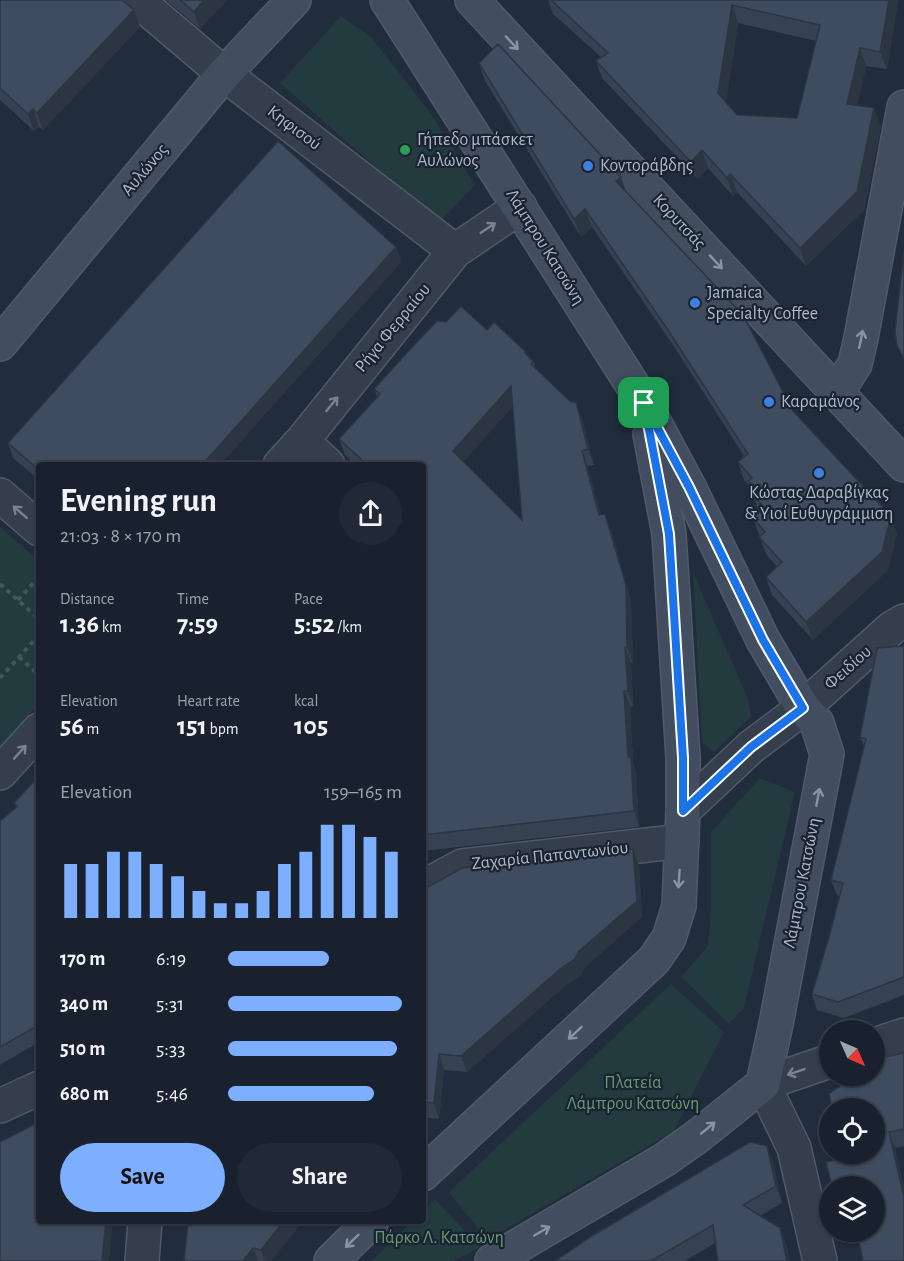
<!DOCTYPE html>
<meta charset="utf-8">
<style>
body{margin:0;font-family:"Alegreya Sans",sans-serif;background:#222936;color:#f1f3f6;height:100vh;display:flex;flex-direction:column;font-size:22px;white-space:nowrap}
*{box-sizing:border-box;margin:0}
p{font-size:20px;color:#9fa3aa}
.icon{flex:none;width:33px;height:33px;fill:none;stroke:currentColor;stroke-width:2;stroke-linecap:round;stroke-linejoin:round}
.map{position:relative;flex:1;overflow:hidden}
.drawer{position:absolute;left:36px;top:462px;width:390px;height:762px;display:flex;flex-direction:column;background:#19212e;border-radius:6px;box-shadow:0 2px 4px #0004,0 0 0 2px #373e4a}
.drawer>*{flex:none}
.needle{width:39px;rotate:135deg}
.fabs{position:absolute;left:819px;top:1020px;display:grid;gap:12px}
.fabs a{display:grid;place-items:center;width:66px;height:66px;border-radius:50%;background:#19212e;box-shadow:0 2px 4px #0004,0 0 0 2px #373e4a;font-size:30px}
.pin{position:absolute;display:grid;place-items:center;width:51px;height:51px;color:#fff;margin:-26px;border-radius:12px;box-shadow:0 3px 9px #0006}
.round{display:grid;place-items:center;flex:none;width:63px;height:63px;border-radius:32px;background:#222936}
.head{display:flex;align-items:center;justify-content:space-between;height:102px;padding:0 24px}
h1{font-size:33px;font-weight:700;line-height:45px}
.stats{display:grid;grid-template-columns:repeat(3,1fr);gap:9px;height:102px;padding:6px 24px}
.stats div{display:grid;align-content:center}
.stats b{font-size:26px;font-weight:700}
.stats small{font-size:16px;font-weight:400}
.stats p{font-size:16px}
.chart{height:168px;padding:12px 24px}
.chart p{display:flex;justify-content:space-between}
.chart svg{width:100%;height:108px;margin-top:6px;stroke:#7eaeff;stroke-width:6}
.primary-button{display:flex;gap:12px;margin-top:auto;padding:12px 24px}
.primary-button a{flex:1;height:69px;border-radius:36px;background:#7eaeff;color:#111;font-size:24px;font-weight:700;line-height:69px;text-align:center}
.primary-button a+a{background:#222936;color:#f1f3f6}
ul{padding:0 24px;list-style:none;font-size:20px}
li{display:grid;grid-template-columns:96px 72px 1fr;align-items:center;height:45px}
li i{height:15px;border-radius:8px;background:#7eaeff}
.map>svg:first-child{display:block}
.green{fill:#233a3e}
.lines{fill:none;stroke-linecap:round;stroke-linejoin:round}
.street-casing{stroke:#505967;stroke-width:36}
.secondary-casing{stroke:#505967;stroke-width:36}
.path{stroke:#40575b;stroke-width:4;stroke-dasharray:4.5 4.5;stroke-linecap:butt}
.street{stroke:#353e4d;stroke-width:33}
.secondary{stroke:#424d60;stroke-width:33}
.wall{fill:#364152;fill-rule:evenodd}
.shaded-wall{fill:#2c3542}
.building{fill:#3f4c5f;stroke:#2c3542;stroke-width:1.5;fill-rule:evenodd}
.oneway{stroke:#8a93a4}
.oneway2{stroke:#798291}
.route-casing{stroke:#fff;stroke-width:12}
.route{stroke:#1a73e8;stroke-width:8}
.leisure-dot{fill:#2e9e5b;stroke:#1a2331;stroke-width:2}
.shop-dot{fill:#3f7fe0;stroke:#1a2331;stroke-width:2}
.labels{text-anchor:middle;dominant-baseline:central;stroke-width:4.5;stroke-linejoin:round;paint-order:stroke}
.street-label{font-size:18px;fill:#b0b9c8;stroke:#1a2331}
.poi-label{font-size:18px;fill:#b0b9c8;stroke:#1a2331;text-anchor:start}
.park-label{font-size:18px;fill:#659b72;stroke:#1a2331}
</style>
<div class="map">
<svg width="904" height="1261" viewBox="0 0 904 1261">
<rect width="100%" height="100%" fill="#212c3d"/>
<path class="green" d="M341,16l31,22 60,77 43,70 -36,38 -159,-140z
M0,527l39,34v143l-39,44z
M693,572l55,127 3,18 -37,35 -12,-9z
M760,778l35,14 -51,216 -15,16 -48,-47 27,-31 3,-38v-76z
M671,984l53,48 -50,99 -187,109 -38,-48z
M435,1199l45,48 -26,14h-82l40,-40h11v-10z"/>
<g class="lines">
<defs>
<path id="street" d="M137,0l87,74 231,177
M302,441l26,24
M280,465l22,-24 153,-190 65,-44
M0,495l39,34
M0,773l39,-43
M683,811l68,-64 52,-39 89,-80 12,-7
M423,887l39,-21 220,-25
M874,1045l30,-10
M0,1106l39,-18
M142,1261l3,-40
M820,1261l-26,-113 -31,-64 67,-23"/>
<path id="secondary" d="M387,0l257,403 45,84 74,153 40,68 14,15 10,31 -51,270 -13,60 -65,52 -34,24 -172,101
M472,0l432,465
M0,344l224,-270 70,-74
M837,392l18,-28 6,-26 43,-231
M423,1174l231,-214 15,-22 10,-32 4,-95v-53l-14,-224 -19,-100
M331,1261l41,-40"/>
</defs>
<use href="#street" class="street-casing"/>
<use href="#secondary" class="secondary-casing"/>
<path class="path" d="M0,584l39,35
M18,600l21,-23
M19,657l20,18
M0,678l39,-43"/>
<use href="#street" class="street"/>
<use href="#secondary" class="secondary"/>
</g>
<path class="wall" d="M0,0l134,10 6,17 -97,103 -4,-3 -5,4 -34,-31z
M166,0h61l-27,29z
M548,0h350l-11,69 -21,-3 -9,40 24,20 -17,84 -58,56 -69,-74 -4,4 -25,-28 -10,11 -96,-101 -6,-17 5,-4 -48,-43zM738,23l78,18 -19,77 -60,-3 -11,-13z
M479,63l142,114 5,15 167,219 104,123 -9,36 -75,70 -41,-45 -6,-18 11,-10 -11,-13 -13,-36 6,-6 -9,-26 -6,-6 -6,-18 6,-6 -69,-108 -83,-121 -11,10 -96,-156z
M396,247l5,15 -181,203h-181v15l-26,-22 -5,-15z
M487,330l40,25 6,6 3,8 46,49 12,47 -7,1 14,49 10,15 20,71 2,62h-2l2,43 -3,1 3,56 3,9 3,55 -216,24v-386h-67l-11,-10 -6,-16 38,-42 -3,-8zM513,406l9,114 -59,-59z
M904,646v349l-60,23 -27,-8 -5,-16 17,-57 10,-41 -2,-1 -6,-15 33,-134 -4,-9z
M39,776v266l-39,23v-244l16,-14 -2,-4z
M633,849l6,16 3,52 -58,51 -3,7 -15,10 -99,87 -23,-2 -5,49 -16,-2v-229z
M904,1053v93l-9,2 9,39v74l-59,-103z
M767,1146l6,17 9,40 -22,13 20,12 6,16 4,17h-72l-3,-18 -30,18h-130z
M188,1221h115l-32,40h-87z"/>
<path class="shaded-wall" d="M204,0h23l-27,29 -6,-17z
M889,0h9l-11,69 -7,-17z
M732,5l6,18 -13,88 -7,-18z
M134,10l6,17 -97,103 -6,-17z
M860,48l6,18 -12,56 -7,-18z
M874,108l7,18 -17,84 -58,56 -6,-18z
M33,109l6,18 -5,4 -6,-17z
M702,150l6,18 -10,11 -7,-17z
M730,174l7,18 -4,4 -6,-18z
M621,177l6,17 -11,-13z
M585,209l7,18 -11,10 -7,-18z
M396,247l5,15 -181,203h-18z
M511,386l6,15 -58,66 -6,-16z
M576,402l6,16 12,47 -6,-16z
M582,451l5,15 18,65 -6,-16z
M605,514l6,16 20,71 2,62 -6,-16z
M891,516l6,18 -9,36 -75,70 -7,-18z
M625,647l6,16 2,43 -5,-15z
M624,691l6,16 3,56 3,9 3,55 -5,-16 -6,-54z
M633,849l6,16 3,52 -58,51 -3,7 -15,10 -99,87 -6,-16 117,-104z
M439,1054l5,16 -5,49 -5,-16z
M889,1132l6,16 9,39v10z
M767,1146l6,17 9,40 -6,-17z
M106,1221h7l-4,40h-7z
M284,1221h19l-32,40h-6l-4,-11z
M780,1228l6,16 4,17h-3z
M253,1248l5,13h-15z"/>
<path class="building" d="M0,0h122l12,10 -97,103 -4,-4 -5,5 -28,-26z
M180,0h24l-10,12z
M551,0h338l-9,52 -20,-4 -13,56 27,4 -17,84 -57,56 -70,-74 -3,4 -25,-28 -11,12 -95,-101 12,-8zM732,5l88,20 -23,93 -60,-3 -19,-22z
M498,44l123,133 -5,4 127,134 50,96 98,105 -9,36 -76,70 -40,-45 16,-15 -23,-25 6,-5 -12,-14 11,-11 -11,-12 5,-4 -10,-10 4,-3 -14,-16 10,-8 -80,-124 -83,-121 -11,10 -95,-156z
M278,141l118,106 -194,218h-163v5l-31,-27z
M904,250v109l-7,-13 -2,-15z
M461,306l26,24 7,-8 32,30 -1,1 8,8 -2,3 40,38h5l12,47 -6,2 17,64 6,-1 21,71 1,62h-2l3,44h-4l4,66h3l3,54 -211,24v-370h-67l5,-6 -22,-20 41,-45 -6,-5 41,-45 22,-23 9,1zM511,386l11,134 -69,-69z
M904,646v331l-66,25 -26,-8 17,-57 14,-54 -12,-3 35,-141 -6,-2 17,-89z
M39,776v252l-2,-2 -37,21v-226l18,-15 -4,-3z
M633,849l4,52 -59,51 -3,7 -15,10 -99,87 -22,-2 -5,49 -11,-1v-214h3l36,-20z
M904,1053v76l-15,3 15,65v64h-41l-6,-29h17v-46h-42l-6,-24 19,-4 -1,-4h30v-46h-42l-3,-14 25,-18h20v-16l2,-1z
M39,1122v99h67l-4,40h-102v-119z
M750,1142l17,4 9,40 -33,19 37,23 7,33h-69l-5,-36 -62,36h-96l37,-25z
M188,1221h96l-23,29 -8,-2 -10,13h-59z"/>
<defs><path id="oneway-shaft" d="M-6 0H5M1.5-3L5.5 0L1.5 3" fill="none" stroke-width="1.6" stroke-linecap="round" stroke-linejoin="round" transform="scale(1.5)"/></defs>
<g class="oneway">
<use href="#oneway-shaft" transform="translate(512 43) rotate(47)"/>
<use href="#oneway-shaft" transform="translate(716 262) rotate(47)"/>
<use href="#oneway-shaft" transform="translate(861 339) rotate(-78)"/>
<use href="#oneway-shaft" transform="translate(818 797) rotate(-79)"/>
<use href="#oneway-shaft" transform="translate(679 879) rotate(94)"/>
<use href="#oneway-shaft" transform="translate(575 1033) rotate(137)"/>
<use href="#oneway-shaft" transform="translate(708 1128) rotate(-39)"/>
<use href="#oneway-shaft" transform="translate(542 1231) rotate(-30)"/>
<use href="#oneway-shaft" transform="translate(352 1241) rotate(136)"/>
</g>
<g class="oneway2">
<use href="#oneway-shaft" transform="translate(488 228) rotate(-34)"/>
<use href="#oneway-shaft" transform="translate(332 404) rotate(-51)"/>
<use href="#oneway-shaft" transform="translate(20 512) rotate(-139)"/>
<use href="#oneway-shaft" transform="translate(20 752) rotate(-48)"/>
<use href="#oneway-shaft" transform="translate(796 1072) rotate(161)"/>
</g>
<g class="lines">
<defs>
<path id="route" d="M644,403l45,84 74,153 40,68 -52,39 -68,64v-53l-14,-224z"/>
</defs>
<use href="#route" class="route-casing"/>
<use href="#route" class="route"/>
</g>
<circle class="leisure-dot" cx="405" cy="150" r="6"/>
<g class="shop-dot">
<circle cx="588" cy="166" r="6"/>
<circle cx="695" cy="303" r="6"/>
<circle cx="769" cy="402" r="6"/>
<circle cx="819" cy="473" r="6"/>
</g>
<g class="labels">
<g class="street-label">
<text transform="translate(294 128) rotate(37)">Κηφισού</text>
<text transform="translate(145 170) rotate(-50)">Αυλώνος</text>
<text transform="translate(679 222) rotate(47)">Κορυτσάς</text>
<text transform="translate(545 247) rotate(58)">Λάμπρου Κατσώνη</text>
<text transform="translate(393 328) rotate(-51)">Ρήγα Φερραίου</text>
<text transform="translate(848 668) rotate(-42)">Φειδίου</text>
<text transform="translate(550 856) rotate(-6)">Ζαχαρία Παπαντωνίου</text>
<text transform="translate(802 883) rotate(-79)">Λάμπρου Κατσώνη</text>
</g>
<g class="poi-label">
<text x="417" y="140">Γήπεδο μπάσκετ<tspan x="417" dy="21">Αυλώνος</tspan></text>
<text x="600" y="166">Κοντοράβδης</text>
<text x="707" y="293">Jamaica<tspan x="707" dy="21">Specialty Coffee</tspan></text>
<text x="781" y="402">Καραμάνος</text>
<text x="819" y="493" text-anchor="middle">Κώστας Δαραβίγκας<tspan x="819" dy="21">&amp; Υιοί Ευθυγράμμιση</tspan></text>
</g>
<g class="park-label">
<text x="633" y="1083">Πλατεία<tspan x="633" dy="21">Λάμπρου Κατσώνη</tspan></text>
<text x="439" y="1238">Πάρκο Λ. Κατσώνη</text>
</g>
</g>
</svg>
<div class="fabs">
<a><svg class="needle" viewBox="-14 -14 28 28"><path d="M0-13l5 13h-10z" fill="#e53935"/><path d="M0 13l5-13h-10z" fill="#9fa3aa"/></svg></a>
<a><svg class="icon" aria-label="locate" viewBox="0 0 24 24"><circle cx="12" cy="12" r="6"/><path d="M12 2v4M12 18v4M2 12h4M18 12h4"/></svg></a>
<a><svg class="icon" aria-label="layers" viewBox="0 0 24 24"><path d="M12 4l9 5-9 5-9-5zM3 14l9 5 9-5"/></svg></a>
</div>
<div class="pin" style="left:644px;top:403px;background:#1e9e55"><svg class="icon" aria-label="arrive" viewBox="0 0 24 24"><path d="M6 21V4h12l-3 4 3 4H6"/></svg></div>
<section class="drawer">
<div class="head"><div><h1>Evening run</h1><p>21:03 · 8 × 170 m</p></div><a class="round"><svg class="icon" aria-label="share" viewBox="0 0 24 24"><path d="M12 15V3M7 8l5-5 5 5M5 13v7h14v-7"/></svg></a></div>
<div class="stats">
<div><p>Distance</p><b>1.36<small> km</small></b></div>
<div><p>Time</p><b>7:59</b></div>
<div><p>Pace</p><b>5:52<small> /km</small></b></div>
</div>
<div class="stats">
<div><p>Elevation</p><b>56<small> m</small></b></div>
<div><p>Heart rate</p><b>151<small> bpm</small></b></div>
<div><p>kcal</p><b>105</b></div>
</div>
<div class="chart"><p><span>Elevation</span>159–165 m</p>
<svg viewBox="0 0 160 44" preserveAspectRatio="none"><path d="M5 44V22M15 44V22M25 44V17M35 44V17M45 44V22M55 44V27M65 44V33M75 44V38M85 44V38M95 44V33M105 44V22M115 44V17M125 44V6M135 44V6M145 44V11M155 44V17"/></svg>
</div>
<ul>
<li><b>170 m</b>6:19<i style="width:58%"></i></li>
<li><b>340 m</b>5:31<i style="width:100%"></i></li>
<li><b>510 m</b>5:33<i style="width:97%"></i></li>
<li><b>680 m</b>5:46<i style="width:84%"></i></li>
</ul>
<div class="primary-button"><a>Save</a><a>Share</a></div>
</section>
</div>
